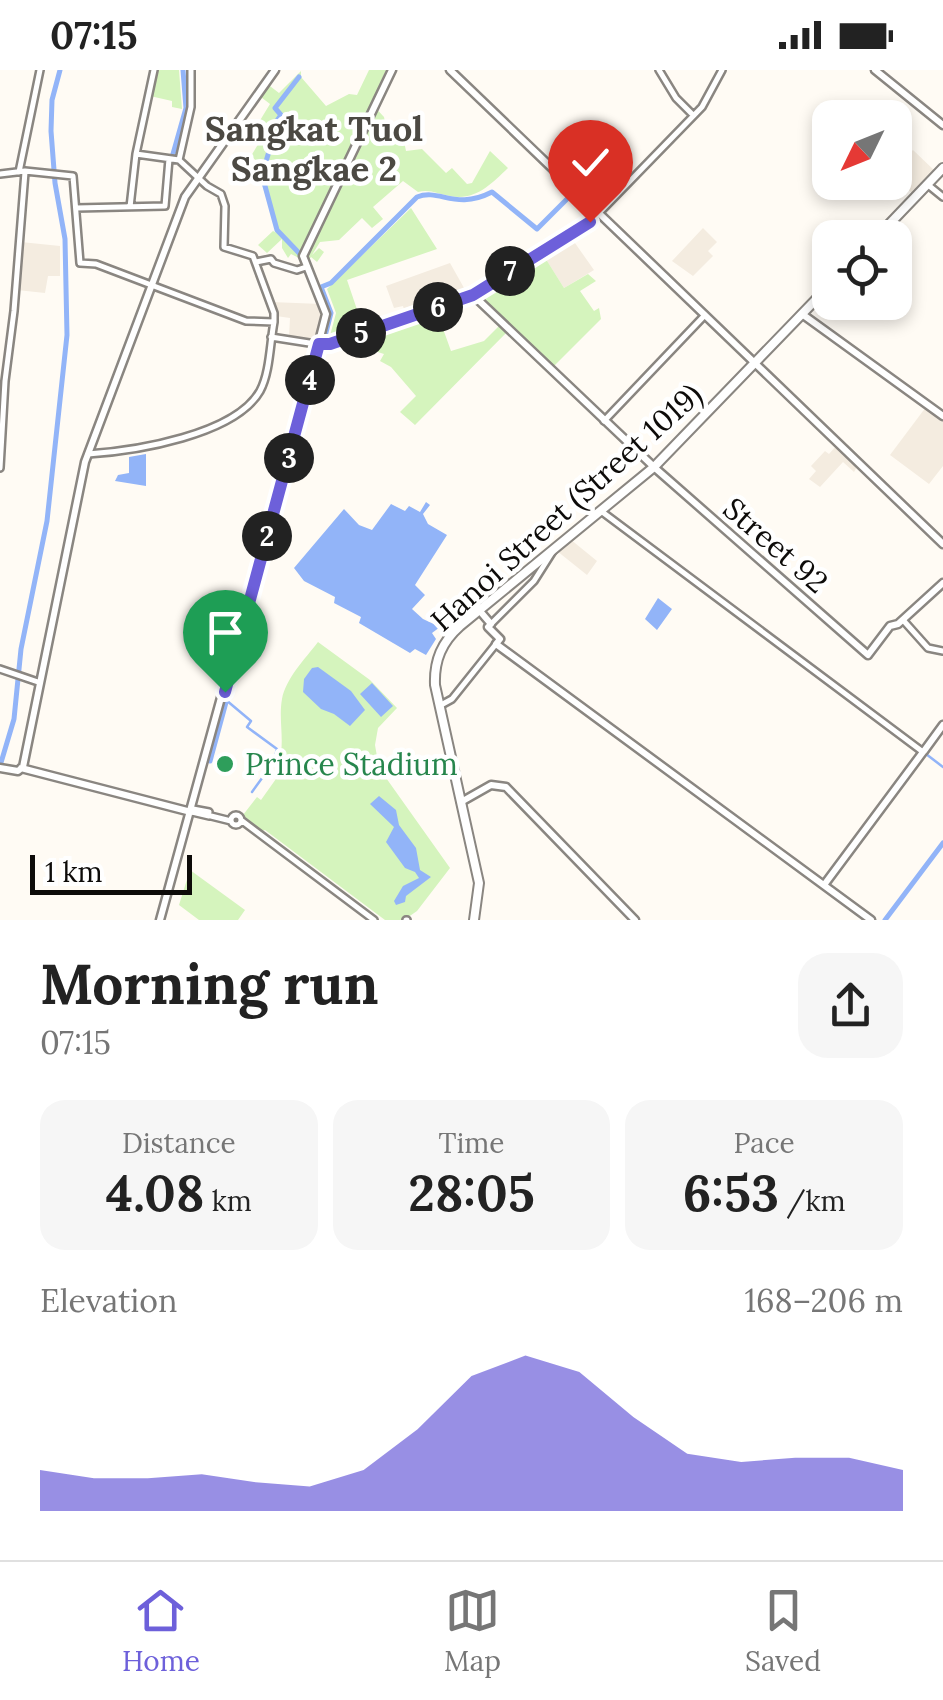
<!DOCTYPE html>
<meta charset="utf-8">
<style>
body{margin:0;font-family:Lora,serif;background:#f6f6f6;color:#222;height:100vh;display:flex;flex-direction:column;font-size:38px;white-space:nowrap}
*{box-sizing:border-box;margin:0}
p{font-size:32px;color:#767676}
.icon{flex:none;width:55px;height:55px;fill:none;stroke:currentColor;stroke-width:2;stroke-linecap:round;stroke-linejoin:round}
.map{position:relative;height:850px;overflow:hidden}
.side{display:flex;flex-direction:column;background:#fff;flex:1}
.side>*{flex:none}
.needle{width:65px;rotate:227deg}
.tools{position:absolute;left:812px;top:30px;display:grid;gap:20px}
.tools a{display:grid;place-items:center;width:100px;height:100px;border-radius:20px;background:#fff;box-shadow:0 5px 15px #0003;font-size:50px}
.scale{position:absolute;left:30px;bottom:25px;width:162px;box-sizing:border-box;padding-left:10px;border:5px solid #0d0b09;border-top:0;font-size:28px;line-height:35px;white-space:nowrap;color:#0d0b09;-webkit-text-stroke:8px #fff;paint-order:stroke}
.pin{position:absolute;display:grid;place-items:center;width:85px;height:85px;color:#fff;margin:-102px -42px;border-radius:50% 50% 50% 0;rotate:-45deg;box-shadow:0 0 10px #0007}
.pin .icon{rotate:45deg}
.km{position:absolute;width:50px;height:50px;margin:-25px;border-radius:50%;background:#222;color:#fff;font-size:28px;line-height:50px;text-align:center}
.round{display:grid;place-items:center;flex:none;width:105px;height:105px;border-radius:30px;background:#f6f6f6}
.head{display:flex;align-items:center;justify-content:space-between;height:170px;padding:0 40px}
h1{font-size:55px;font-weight:700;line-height:75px}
.stats{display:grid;grid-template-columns:repeat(3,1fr);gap:15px;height:170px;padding:10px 40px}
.stats div{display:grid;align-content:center;border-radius:25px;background:#f6f6f6;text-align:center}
.stats b{font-size:50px;font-weight:700}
.stats small{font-size:28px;font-weight:400}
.stats p{font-size:28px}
.chart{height:280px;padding:20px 40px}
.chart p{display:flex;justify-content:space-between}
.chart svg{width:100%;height:180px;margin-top:10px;fill:#6d60da;opacity:.7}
.status{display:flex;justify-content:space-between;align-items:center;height:70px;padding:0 50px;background:#fff;direction:ltr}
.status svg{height:28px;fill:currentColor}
.tabs{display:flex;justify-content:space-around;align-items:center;height:140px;border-top:2px solid #e0e0e0;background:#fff;font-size:28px;color:#767676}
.tabs a{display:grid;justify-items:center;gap:5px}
.tabs .selected{color:#6d60da}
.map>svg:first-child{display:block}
.built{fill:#f4ece0}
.green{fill:#d5f4bd}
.water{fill:#92b4f8}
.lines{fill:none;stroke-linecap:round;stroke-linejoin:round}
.stream{stroke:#92b4f8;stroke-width:2.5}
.canal{stroke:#92b4f8;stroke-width:5}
.tertiary-casing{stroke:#8a8681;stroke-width:10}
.secondary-casing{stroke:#8a8681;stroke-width:11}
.primary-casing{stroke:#8a8681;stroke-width:12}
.tertiary{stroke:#fff;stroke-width:5}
.secondary{stroke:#fff;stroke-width:6}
.primary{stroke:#fff;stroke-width:8}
.route-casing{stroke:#fff;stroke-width:20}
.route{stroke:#6d60da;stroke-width:12}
.leisure-dot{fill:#2e9e5b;stroke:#fff;stroke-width:4}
.labels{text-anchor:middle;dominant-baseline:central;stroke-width:9;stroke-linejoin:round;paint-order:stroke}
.street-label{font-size:30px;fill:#0d0b09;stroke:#fff}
.leisure-label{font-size:30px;fill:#27864d;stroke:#fff;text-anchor:start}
.quarter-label{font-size:35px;font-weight:bold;fill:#4c4943;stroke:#fff}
</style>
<div class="status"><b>07:15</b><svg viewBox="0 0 49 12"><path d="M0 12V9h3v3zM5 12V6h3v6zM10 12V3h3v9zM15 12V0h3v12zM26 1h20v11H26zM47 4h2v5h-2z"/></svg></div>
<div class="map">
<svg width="943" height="850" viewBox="0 0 943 850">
<rect width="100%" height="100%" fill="#fffbf4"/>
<path class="built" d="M913,80l23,22 -22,23 -19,-18v-9z
M703,158l14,14 -9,9 5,5 -20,20 -21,-15z
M570,166l24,34 -30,18 -22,-35z
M21,172l39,4v30h-12l-3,17 -28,-3z
M450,193l18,32 -62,21 -3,-10 -9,2 -8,-22z
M271,232l50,2 2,10 -6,27 -28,-4 1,-19 -14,-2z
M926,337l17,12v47l-14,18 -39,-29z
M837,375l21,20 -4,7 -11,-10 -23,25 -11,-8 7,-8 -5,-5 14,-15 4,3z
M570,469l27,22 -10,14 -30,-24z"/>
<path class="green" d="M155,0h24l3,39 -10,-2v-6l-22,-5z
M369,0h17l-15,33 13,14 4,21 15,-2 3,15 16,-2 24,24 6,-5 15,16 5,-1 18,-32 18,17c-17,16 -32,33 -58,28 -12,-2 -20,-7 -32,-4l-15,-11 -30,26 10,12 -11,9 -10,-10 -23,22 -19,2 -8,13 7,-7 5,4 -7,10 -6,-5 -4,5 -16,-8 -3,4 -6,-10v-9l-15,14 -9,-8 15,-14 4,2 -18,-59v-11l-8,-7 17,-28 -9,-6 11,-18 -13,-10 9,-11 13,10 22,-22v6l25,29 23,-12 8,1z
M411,138l26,41 -90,31 19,56 71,-24 14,39 33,-10 20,-20 -24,-25 64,-40 20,32 24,-14 8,7 -16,10 14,20 5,-3 2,11 -49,49 -41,-40 -96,97 -15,-13 16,-16 -25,-29 -11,-6 4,-7 -38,-12 -19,5 9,-34 -9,-24z
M318,572l52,38 27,28 -19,20 -3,17 4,23 71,100 -33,43 -13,9h-19l-120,-90 -5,2 -15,-11 -2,-6 14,-18 4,3 22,-31 -5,-4c8,-21 0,-44 4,-66 4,-21 23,-40 36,-57z
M190,800l55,40 -7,10h-39l-20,-15z"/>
<path class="water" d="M146,384v32l-31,-5 3,-6 11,-2v-16z
M426,432l4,3 -7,9 5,10 19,11 -32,50 10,10 -13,14 11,10 17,8 -8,6 4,6 -10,16 -11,-6 -5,4 -51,-30 2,-6 -27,-14 1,-6 -31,-16 -10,-13 50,-59 15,16 13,5 19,-26 14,7 4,-5 11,6z
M658,528l14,11 -15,21 -12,-11z
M318,597l33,24 14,19 -15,16 -16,-12 -13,-5 -18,-17 1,-13 8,-11z
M372,613l21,23 -12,11 -21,-23z
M379,726l17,14 3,15 17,23 4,22 11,7 -25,19 -1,6 -9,3 -2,-4 9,-15 16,-8 -4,-6 -10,-4 -19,-26 8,-15 -24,-23z"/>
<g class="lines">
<path class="stream" d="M226,630l25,21 -4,6 30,22 -4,14 -21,29
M926,684l17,13"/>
<path class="canal" d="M299,7l-24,31 6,7 -17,24 6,9 -8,27 15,55 22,23
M173,84l13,-46 -3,-38
M312,317l19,-74 -10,-26 10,-4 86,-86c23,-9 38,14 75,-5l45,37 38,-38
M210,691l83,-305
M0,696l14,-47 7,-70 26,-128 20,-186 -2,-96 -10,-56 -4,-52 1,-31 8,-30
M885,850l58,-77"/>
<defs>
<path id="tertiary" d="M659,0l17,28 17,17
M179,90l12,-53v-37
M19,102l21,-102
M0,104l25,-3 48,5 7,87 16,1 150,57 28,1
M927,114l16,13
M130,137l6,-53 18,-84
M76,138l89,-2 4,-47
M599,143l103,-106 20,-37
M256,192l15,-3 3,4 23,7 9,-3
M271,267l51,8
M604,351l101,-106
M88,384c47,-3 147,-19 172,-63 10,-18 10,-48 14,-69v-9l-21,-57 -29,-9 1,-41 -4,-12 -14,-8 -28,-26 -43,-6
M0,398l5,-87 9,-70 11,-139
M601,441l322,241
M903,550l25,28 15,3
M491,554l43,-43 19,-30
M0,599l38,13
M441,635l11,-6 44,-55
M193,739l16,3
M192,742l17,4
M231 750a5 5 0 1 1 10 0a5 5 0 1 1-10 0Z
M211,746l20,5
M241,750l133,100
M406,850h1"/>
<path id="secondary" d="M450,0l493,474
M875,0l68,55
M473,225l181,172
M802,244l141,102
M325,275l148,-50 126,-82
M297,357l29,-113 -23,-58 89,-186
M655,398l213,187 22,-29 8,-2 45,-41
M479,540l12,14 -3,3 12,12 -4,5 375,276
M924,681l19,-26
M0,698l18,3 5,-4 62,-305 100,-265 90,-127
M21,698l170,44
M461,732l30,-17 15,2 129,133
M824,815l99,-133
M160,850l135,-492"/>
<path id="primary" d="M876,168l67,-70
M474,850l5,-37 -44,-198c-1,-25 7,-43 25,-59l194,-159 176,-182"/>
</defs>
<use href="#tertiary" class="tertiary-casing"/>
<use href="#secondary" class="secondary-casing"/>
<use href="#primary" class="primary-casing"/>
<use href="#tertiary" class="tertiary"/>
<use href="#secondary" class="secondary"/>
<use href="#primary" class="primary"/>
</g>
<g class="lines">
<defs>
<path id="route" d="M225,622l94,-348h11l143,-49 117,-73"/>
</defs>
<use href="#route" class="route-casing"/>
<use href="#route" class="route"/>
</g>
<circle class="leisure-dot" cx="225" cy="694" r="10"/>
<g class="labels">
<g class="street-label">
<text transform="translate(566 437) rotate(-42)">Hanoi Street (Street 1019)</text>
<text transform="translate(776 475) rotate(41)">Street 92</text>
</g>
<g class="leisure-label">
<text x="245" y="694">Prince Stadium</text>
</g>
<g class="quarter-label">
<text x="314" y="58">Sangkat Tuol<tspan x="314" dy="40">Sangkae 2</tspan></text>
</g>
</g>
</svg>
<div class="tools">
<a><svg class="needle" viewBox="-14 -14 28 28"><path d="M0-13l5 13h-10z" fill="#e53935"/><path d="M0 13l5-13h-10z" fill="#767676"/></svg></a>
<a><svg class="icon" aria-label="locate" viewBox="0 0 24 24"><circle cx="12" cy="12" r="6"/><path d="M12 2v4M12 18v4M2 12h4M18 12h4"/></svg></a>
</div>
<div class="scale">1 km</div>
<div class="pin" style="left:225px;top:622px;background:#1e9e55"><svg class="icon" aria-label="arrive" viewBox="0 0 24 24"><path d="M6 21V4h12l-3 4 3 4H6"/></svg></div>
<div class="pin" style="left:590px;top:152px;background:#d93025"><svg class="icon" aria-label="check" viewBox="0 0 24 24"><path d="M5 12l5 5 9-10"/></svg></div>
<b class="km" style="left:267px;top:466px">2</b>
<b class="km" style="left:289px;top:388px">3</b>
<b class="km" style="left:310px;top:310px">4</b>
<b class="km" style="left:361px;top:263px">5</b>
<b class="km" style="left:438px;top:237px">6</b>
<b class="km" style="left:510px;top:201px">7</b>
</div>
<section class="side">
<div class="head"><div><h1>Morning run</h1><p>07:15</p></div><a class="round"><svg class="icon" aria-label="share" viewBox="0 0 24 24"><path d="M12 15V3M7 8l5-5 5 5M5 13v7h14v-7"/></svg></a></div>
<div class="stats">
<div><p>Distance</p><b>4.08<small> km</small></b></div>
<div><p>Time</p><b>28:05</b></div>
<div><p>Pace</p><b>6:53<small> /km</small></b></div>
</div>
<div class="chart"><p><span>Elevation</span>168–206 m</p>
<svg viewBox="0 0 160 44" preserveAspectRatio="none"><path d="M0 44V34L10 36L20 36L30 35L40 37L50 38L60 34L70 24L80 11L90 6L100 10L110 21L120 30L130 32L140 31L150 31L160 34V44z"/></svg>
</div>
</section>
<nav class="tabs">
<a class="selected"><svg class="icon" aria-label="home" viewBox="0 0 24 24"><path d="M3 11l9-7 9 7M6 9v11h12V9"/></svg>Home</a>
<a><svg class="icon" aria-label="map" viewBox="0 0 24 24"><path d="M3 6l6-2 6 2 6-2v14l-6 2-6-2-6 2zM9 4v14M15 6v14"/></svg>Map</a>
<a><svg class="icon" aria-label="saved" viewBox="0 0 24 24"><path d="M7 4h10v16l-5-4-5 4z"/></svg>Saved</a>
</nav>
